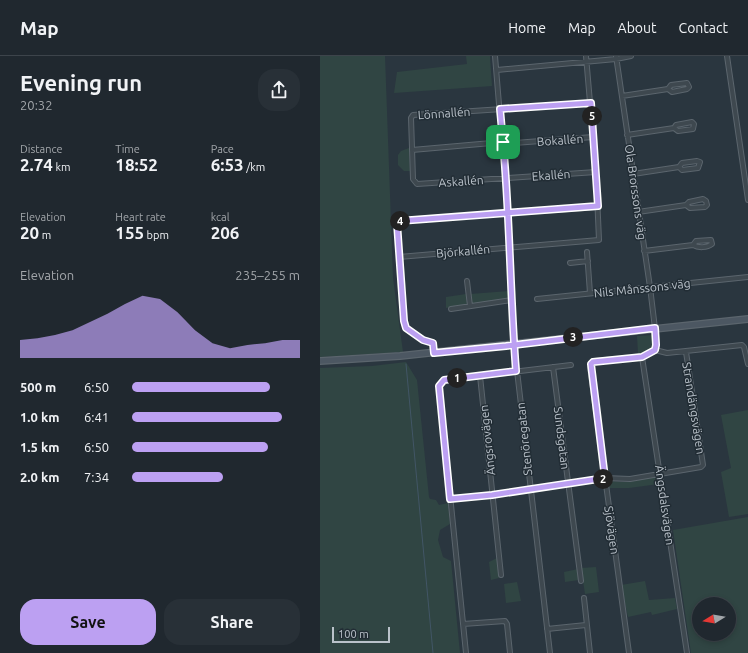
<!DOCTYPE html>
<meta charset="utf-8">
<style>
body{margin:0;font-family:Ubuntu,sans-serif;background:#283037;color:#f1f3f6;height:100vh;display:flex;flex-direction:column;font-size:15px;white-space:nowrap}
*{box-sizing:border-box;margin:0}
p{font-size:13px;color:#a2a6aa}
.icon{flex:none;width:22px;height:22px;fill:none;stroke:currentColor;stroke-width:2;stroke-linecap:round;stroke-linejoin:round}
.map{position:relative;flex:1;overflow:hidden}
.side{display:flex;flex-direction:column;background:#20282f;width:320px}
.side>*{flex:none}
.needle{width:26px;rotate:259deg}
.controls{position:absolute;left:372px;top:541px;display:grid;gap:8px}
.controls a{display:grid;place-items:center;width:44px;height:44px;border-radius:50%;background:#20282f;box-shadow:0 2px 6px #0003,0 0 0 1px #3d444b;font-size:20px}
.scale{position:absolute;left:12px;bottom:10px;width:58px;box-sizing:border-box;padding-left:4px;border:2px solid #bac2ca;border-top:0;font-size:11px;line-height:14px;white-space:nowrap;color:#bac2ca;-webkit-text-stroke:3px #222d35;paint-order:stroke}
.pin{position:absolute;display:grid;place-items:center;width:34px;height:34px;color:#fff;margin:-17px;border-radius:8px;box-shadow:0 2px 6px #0006}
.km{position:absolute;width:20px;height:20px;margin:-10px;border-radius:50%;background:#222;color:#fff;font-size:11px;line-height:20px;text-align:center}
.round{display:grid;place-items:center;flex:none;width:42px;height:42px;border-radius:16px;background:#283037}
.headline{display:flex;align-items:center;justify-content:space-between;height:68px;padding:0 20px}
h1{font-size:22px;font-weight:700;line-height:30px}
.stats{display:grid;grid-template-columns:repeat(3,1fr);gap:6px;height:68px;padding:4px 20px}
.stats div{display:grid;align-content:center}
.stats b{font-size:17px;font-weight:700}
.stats small{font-size:11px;font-weight:400}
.stats p{font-size:11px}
.chart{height:112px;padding:8px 20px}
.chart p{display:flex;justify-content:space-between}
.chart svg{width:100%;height:72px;margin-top:4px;fill:#bca0f2;opacity:.7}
.button{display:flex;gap:8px;margin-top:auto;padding:8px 20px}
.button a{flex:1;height:46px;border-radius:16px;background:#bca0f2;color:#111;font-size:16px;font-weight:700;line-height:46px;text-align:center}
.button a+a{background:#283037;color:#f1f3f6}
ul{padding:0 20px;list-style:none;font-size:13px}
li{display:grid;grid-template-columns:64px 48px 1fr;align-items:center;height:30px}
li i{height:10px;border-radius:5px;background:#bca0f2}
header{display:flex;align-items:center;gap:24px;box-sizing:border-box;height:56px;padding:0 20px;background:#20282f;border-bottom:1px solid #3d444b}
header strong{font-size:19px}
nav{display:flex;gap:22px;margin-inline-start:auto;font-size:14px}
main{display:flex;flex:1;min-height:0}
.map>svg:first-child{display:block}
.green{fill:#304543;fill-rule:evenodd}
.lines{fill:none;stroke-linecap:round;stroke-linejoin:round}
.stream{stroke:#425666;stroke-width:1}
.street-casing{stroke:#5b656d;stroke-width:6}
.secondary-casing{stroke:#5b656d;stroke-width:8}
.street{stroke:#3e484f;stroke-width:4}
.secondary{stroke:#4c5762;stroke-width:5.5}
.route-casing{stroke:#fff;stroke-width:8}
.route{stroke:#bca0f2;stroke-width:5}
.labels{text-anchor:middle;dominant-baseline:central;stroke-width:3;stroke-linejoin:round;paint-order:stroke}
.street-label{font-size:12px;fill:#bac2ca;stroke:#222d35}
</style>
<header>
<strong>Map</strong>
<nav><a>Home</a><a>Map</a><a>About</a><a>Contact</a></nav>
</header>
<main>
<section class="side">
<div class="headline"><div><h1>Evening run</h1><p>20:32</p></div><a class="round"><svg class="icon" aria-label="share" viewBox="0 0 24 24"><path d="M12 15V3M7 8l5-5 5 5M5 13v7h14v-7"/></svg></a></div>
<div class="stats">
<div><p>Distance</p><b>2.74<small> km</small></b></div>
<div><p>Time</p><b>18:52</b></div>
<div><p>Pace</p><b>6:53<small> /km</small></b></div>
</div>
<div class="stats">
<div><p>Elevation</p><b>20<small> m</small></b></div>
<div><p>Heart rate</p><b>155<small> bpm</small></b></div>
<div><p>kcal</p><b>206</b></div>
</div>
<div class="chart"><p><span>Elevation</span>235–255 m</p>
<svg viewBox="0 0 160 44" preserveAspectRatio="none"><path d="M0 44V33L10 32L20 30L30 27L40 22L50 17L60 11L70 6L80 8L90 16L100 27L110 35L120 38L130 36L140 35L150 33L160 33V44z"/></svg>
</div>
<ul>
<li><b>500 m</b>6:50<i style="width:82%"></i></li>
<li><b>1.0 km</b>6:41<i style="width:89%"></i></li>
<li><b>1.5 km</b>6:50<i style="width:81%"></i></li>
<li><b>2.0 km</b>7:34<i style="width:54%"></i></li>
</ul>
<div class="button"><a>Save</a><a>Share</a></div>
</section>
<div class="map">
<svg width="428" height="597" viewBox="0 0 428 597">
<rect width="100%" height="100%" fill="#2a363f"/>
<path class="green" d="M0,0h65l8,222 10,74 -83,5z
M146,0h24l2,30 -98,7 3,-21 70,-8z
M89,92l1,23h-6l-6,-6v-10l3,-4z
M189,235l1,8 -38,5 -2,-10z
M146,238l1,10 -21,4v-11z
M333,279v12l-9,6h-6l-1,-17z
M86,306l11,18 12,117 1,2 6,1 3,5 9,-2 2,21 -10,6 -2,10 5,17 8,4 9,92h-140v-285l52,-2z
M428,354v104l-19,3 -8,-45 10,-4 -10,-53z
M337,420l2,8 -30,4h-20v-7l17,1z
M428,461v136h-57l-18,-123zM379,548h30v30h-30z
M177,502l2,20 -8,2 -2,-18z
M276,511l3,25 -14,2 -4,-26z
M258,513l1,11 -14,2 -1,-10z
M325,525l4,19 26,-2 2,11 -25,6 -1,-3 -23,5 -7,-32z
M197,526l4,19 -15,2 -2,-19z"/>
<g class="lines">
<path class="stream" d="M86,308l27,289"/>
<defs>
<path id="street" d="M175,0l13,157 6,132 36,308
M296,0l34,231 7,58 -2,5 -13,7 -49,4 -3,6 39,286
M407,0l21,144
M177,14l119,-11 15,-3
M302,40l46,-7 4,3 15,-3 2,-2 -2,-4 -16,2 -3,4
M271,47l-178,12 -2,3 2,61 4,5 179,-12
M307,79l47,-7 4,3 15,-2 1,-5 -2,-2 -16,3 -2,3
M183,88l90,-7
M92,94l91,-8
M313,118l46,-7 3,3 16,-2 2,-6 -3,-1 -15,2 -3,4
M318,156l48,-7 4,3 15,-1 2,-2 -1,-4 -3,-2 -14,3 -3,3
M324,195l49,-6c5,3 14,3 19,-1l-1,-4 -15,1 -3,4
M267,196l3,41
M79,201l200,-17 -3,-68 -10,-116
M250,207l18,-2
M147,225l3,25
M217,243l211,-22
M131,253l61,-9
M335,294l12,3 75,-8 2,2 4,17
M114,297l-1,-10c-9,-3 -25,-10 -29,-19l-7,-101 7,-3 194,-13
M322,301l45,296
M233,311l28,214
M160,320l21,199
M130,443l42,-4 113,-17 25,1 71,-12 2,-2 -17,-113
M264,542l6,55
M143,568l42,-3 2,3 3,29
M227,573l39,-4
M146,597l-27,-267 5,-6 127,-15"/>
<path id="secondary" d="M0,305l80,-5 348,-37"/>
</defs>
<use href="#street" class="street-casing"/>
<use href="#secondary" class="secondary-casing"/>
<use href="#street" class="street"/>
<use href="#secondary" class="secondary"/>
</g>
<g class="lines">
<defs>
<path id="route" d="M183,86c7,76 7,153 13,229l-72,9 -5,6 11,113 42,-4 113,-17 -14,-114 2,-2 49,-5 13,-7 1,-5 -1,-17c-50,6 -99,12 -149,18l-72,7 -1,-10 -10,-3 -17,-12 -2,-7 -7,-98 2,-2 199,-15 -7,-103 -91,6 3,33"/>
</defs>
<use href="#route" class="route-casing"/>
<use href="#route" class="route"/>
</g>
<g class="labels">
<g class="street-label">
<text transform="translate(124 57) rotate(-4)">Lönnallén</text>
<text transform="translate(240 84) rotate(-4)">Bokallén</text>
<text transform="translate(231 119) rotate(-4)">Ekallén</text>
<text transform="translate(141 125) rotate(-4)">Askallén</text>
<text transform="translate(316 136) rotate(82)">Ola Brorssons väg</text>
<text transform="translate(143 195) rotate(-5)">Björkallén</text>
<text transform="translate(322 232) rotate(-6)">Nils Månssons väg</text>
<text transform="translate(374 352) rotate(81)">Strandängsvägen</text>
<text transform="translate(242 382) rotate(83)">Sundsgatan</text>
<text transform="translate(204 383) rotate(-96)">Stenöregatan</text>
<text transform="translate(167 384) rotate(-96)">Ängsrovägen</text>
<text transform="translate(345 449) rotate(82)">Ängsdalsvägen</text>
<text transform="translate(292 474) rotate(82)">Sjövägen</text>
</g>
</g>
</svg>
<div class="controls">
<a><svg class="needle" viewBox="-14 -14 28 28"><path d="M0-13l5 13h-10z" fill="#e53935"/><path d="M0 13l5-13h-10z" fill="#a2a6aa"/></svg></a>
</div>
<div class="scale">100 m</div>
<div class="pin" style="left:183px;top:86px;background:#1e9e55"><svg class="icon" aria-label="arrive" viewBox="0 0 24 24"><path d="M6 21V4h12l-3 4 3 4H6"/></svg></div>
<b class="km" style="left:137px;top:322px">1</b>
<b class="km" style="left:283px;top:423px">2</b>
<b class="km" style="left:253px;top:281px">3</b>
<b class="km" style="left:80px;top:165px">4</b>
<b class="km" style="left:272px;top:60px">5</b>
</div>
</main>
